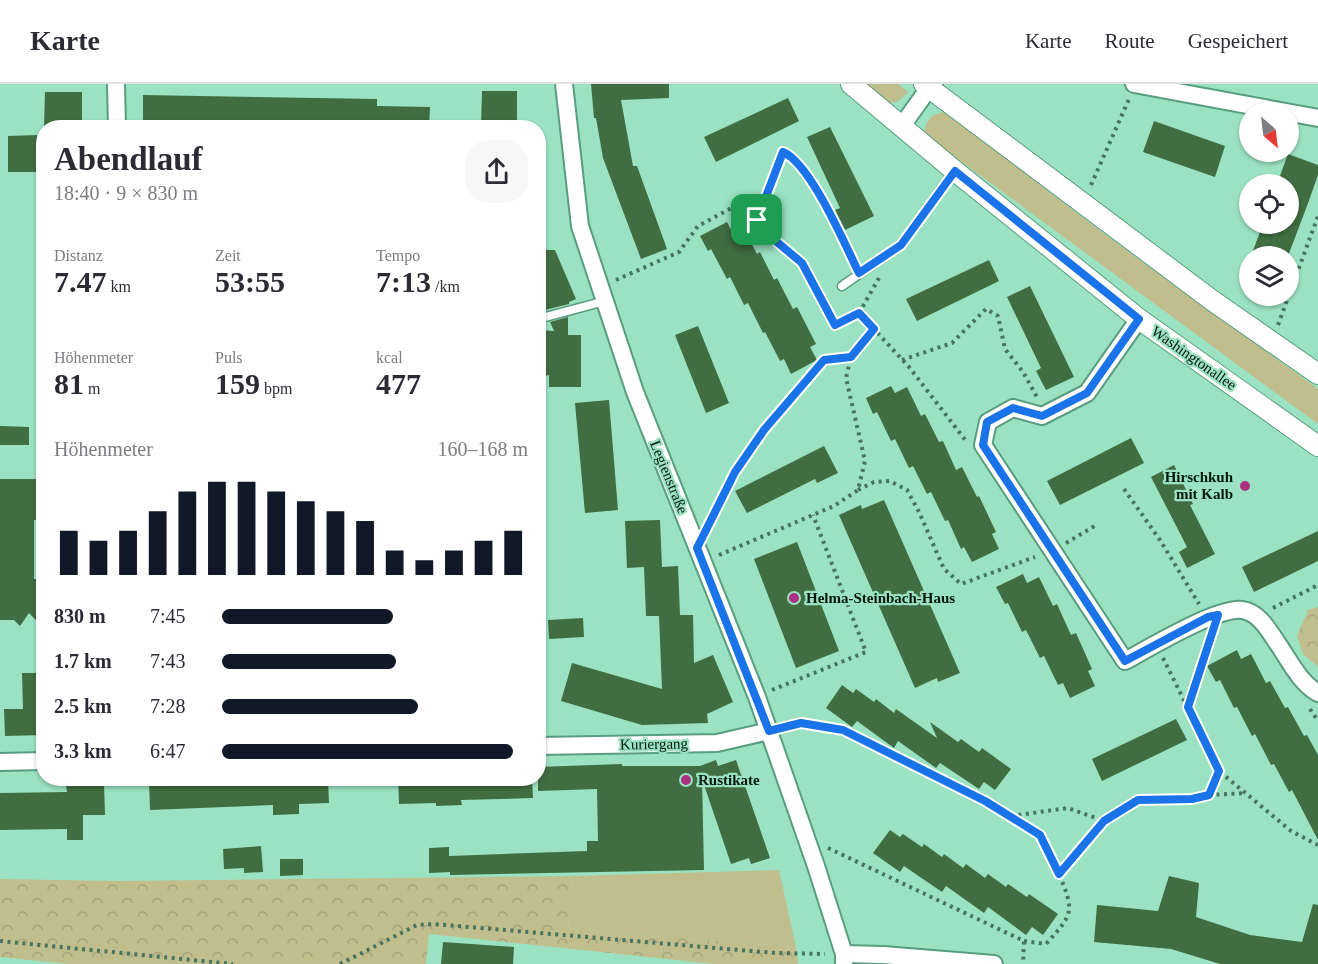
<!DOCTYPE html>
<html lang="de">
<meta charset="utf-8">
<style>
body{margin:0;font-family:Georgia,serif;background:#f7f7f7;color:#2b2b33;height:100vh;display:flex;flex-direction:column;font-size:22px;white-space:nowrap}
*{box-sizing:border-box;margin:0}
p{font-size:20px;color:#7c7c81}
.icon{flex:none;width:33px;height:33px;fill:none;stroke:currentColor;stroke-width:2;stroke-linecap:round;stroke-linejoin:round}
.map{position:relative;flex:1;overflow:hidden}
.details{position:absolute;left:36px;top:36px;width:510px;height:666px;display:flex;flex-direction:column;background:#fff;border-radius:24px;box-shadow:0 2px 4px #0004}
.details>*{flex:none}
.needle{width:39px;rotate:152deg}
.tools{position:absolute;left:1239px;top:18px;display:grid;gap:12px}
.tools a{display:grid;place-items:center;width:60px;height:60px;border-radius:50%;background:#fff;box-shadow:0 2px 4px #0004;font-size:30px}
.pin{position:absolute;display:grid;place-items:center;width:51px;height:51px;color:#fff;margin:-26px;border-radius:12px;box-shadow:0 3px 9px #0006}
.round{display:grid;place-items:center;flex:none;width:63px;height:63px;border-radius:24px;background:#f7f7f7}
.head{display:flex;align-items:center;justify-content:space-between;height:102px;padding:0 18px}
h1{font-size:33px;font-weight:700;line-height:45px}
.stats{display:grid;grid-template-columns:repeat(3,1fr);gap:9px;height:102px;padding:6px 18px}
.stats div{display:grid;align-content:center}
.stats b{font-size:30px;font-weight:700}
.stats small{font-size:16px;font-weight:400}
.stats p{font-size:16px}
.chart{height:168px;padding:12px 18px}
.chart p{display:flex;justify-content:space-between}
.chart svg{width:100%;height:108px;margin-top:6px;stroke:#111827;stroke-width:6}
ul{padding:0 18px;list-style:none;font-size:20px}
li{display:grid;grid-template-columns:96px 72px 1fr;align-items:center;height:45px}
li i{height:15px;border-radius:8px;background:#111827}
header{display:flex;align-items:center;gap:36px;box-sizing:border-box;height:84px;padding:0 30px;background:#fff;border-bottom:2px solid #e1e1e2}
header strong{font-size:28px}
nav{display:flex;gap:33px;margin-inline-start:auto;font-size:21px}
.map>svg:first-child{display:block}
.green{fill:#c1be8e}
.park{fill:url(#park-crowns)}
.building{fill:#406d42}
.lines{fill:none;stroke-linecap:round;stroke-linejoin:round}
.service-casing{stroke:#589d80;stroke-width:11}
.minor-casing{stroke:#589d80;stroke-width:20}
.tertiary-casing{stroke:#589d80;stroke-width:22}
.path{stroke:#467460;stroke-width:4;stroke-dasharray:3 4.5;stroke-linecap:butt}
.service{stroke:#fff;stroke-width:8}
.minor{stroke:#fff;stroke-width:16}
.tertiary{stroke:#fff;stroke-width:20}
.route-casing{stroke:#fff;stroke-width:12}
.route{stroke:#1a73e8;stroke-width:8}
.poi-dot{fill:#ac3081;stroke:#9be2c2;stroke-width:2}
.labels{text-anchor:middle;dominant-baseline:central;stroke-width:4.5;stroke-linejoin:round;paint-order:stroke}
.street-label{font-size:15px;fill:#00180e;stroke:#9be2c2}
.poi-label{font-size:15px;font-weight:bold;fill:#00180e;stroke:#9be2c2;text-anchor:start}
</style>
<header>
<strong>Karte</strong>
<nav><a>Karte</a><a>Route</a><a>Gespeichert</a></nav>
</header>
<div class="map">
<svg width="1318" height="880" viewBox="0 0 1318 880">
<defs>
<pattern id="park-crowns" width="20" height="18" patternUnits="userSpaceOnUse" patternTransform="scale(1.5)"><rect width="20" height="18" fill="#c1be8e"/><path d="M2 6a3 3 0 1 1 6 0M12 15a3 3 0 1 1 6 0" fill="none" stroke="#a4a379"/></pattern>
</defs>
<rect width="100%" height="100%" fill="#9be2c2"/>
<path class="green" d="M862,0h36l10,8c-18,22 -30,6 -46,-8z
M945,28h5c117,99 244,187 368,277v35l-390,-287 -4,-4c3,-14 7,-19 21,-21z
M779,786l17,77 -228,-17 4,-54z"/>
<path class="park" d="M1318,523v60l-15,-13 -6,-18 11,-26z
M572,792l-4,54 228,17 2,17h-84l-285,-30 -3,30h-357l-69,-7v-78l118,2z"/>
<path class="building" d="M591,0h78v14l-48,2 12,66h4l30,83 -26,10 -38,-101 -7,-40h-2z
M482,7h35v37h-36z
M45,8h37v36h-38z
M143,11l234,4v7l53,1 -1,21h-286z
M788,14l11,23 -83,41 -12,-25z
M1154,37l71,25 -10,31 -72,-25z
M830,43l44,89 -29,14 -10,-20 5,-2 -33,-71z
M37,51v37h-29v-36z
M1288,70l30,11v10l-11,31 -19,50h-37l12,-32h25v-40h-11z
M727,138l4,8 11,-5 15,29 3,-2 14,28 3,-2 16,31 4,-2 19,37 -6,3 7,13 -26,14 -7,-15 -4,2 -15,-29 -2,1 -15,-30 -4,2 -14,-28 -3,2 -16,-30 -3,2 -8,-15z
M538,166h17l21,49 -7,3v2l-24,6 -7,-17z
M989,176l10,21 -82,40 -11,-22z
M1030,202l44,91 -28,13 -10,-19 5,-3 -34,-71z
M568,233v18h13v52h-32v-12l-4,1v-24h-7l1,-22 15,1 -4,-9z
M698,242l31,77 -23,10 -31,-78z
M891,302l4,7 12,-6 14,29 4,-2 14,28 4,-1 13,29 6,-3 15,30 2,-1 17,36 -4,2 7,15 -27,13 -8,-15 -3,2 -13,-29 -3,1 -14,-29 -4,2 -14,-28 -4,2 -14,-29 -4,2 -14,-29 -4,2 -7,-16z
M609,316l9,110 -33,3 -10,-110z
M0,342l29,1v18h-29z
M1131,354l13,25 -84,42 -13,-24z
M824,362l14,27 -21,10 -2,-4 -68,34 -12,-22z
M1174,381l19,39 -3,1 25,49 -28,14 -8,-16 8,-5 -36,-70z
M0,395h44v41h-10v59h10v50l-15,-16 -9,13 -6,-6h-14z
M884,416l76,173 -22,9 -1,-4 -22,10 -76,-173 22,-10 1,4z
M660,436l2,47 16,-1 2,49h13l1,48 19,-8 20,47 -26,12 1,9 -66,2 -81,-24 11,-38 90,26 -3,-73h-13l-2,-49 -17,1 -2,-47z
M1318,447v30l-64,31 -12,-25z
M797,458l42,109 -43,17 -42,-109z
M1023,490l4,9 12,-6 14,29 4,-2 14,31 5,-2 16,36 -4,2 7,15 -25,12 -7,-15 -5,2 -14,-29 -4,2 -14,-28 -4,2 -14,-29 -3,1 -9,-17z
M583,534l1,19 -35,2 -1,-19z
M1237,566l4,9 10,-5 15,29 4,-2 15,27 3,-1 16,29 3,-1 11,20v85l-26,-50 -3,2 -15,-28 -3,1 -16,-31 -3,2 -15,-29 -3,1 -14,-28 -4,2 -9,-16z
M22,589h22v62l-39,1 -1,-27h19z
M842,601l11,8 3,-4 18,13 2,-3 18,14 2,-4 41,29 -7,-16 28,20 3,-3 18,13 3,-4 29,21 -16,21 -11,-8 -5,7 -39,-26 -4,5 -38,-27 -4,7 -37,-27 -5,6 -26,-19z
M1176,635l11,21 -85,41 -10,-22z
M716,676l2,6 18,-6 34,98 -19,6 -2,-6 -18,6 -29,-85 2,91 -254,5v-3l-21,1v-25l20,-1v9l138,-5v-10h11l-1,-52 -59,2v-24l84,-3v2h78z
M243,694h85l1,25 -30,1v10l-26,1v-10l-123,5 -1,-28z
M398,694h134l1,20 -72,2 1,5 -26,1v-3l-37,1z
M104,700l1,31h-22v25h-16v-11l-67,1v-37l67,-1 -1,-7z
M890,746l10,7 3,-3 19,13 2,-3 18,13 2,-3 19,14 3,-4 19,14 3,-4 18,13 2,-3 19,13 2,-3 29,20 -15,21 -11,-8 -6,8 -38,-28 -4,6 -38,-27 -4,6 -38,-26 -4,6 -27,-19z
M261,762l2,26 -19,1v-5l-20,1 -1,-20z
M280,775h23v16l-23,1z
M1169,792l30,7 -3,34 54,18 52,7 11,-38 5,1v59h-98l-49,-15 -77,-7 3,-37 61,6z
M443,858l71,5 -1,17h-72z"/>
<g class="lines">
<defs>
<path id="service" d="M842,202l59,-41 53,-74
M538,235l67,-18"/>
<path id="minor" d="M116,0l1,44
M564,0l16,142 55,166 122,305 59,169 28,88v10
M1134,0l184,34
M901,43l28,-39 5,-4
M1139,235l-52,74 -45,23 -29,-8 -25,14 -5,23 142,216c24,-13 92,-54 117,-51 17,2 27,21 36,34 11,16 22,39 40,49
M538,662l179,-3 52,-12
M0,678l44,-1
M844,870l39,1 111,9"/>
<path id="tertiary" d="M851,0l104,87 184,148 179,127
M924,0l289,217 105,73"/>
</defs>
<use href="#service" class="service-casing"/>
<use href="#minor" class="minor-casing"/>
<use href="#tertiary" class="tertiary-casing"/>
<path class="path" d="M1091,101l38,-86
M757,136l26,-68c27,12 57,83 70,110
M879,194l-20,35 50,54 57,74
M616,196l63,-28 19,-26 43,-23 6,5 24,29 31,26 33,62 24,-12
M1278,241l40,-109
M902,276l50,-17 34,-34 12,7 7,33 18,23 14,25
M1124,405l36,51 39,64
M858,406l16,-8 16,-1 17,9 12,22 25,57 17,15 74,-27
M708,442l27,-53 29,-43 60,-70 27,-3 23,-28
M1066,459l32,-19
M719,471l115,-49 24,-16 7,-29 -19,-83 5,-21
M1273,524l45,-23
M1163,574l56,113 72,60 27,14
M772,606l94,-38 -53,-137
M1188,623l23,-70
M1310,625l8,12
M785,643l16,-4 42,7 142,71 55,34 19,39
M1209,711l37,-2
M1011,732l57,-8 36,13
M828,764l196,93 -1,23
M0,857l233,23
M1024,857l22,3c27,-30 29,-32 13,-70l45,-53 34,-21 54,-1 17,-4 10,-24
M340,880l77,-39 17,-1 341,29 50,1"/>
<use href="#service" class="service"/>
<use href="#minor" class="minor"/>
<use href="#tertiary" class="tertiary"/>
</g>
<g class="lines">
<defs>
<path id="route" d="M783,68c28,12 62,93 76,121l42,-28 54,-74 184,148 -52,74 -45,23 -29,-8 -26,14 -4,23 142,216 83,-44 10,-2 -30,92 31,64 -10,24 -17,4 -54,1 -34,21 -45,53 -19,-39 -55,-34 -142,-71 -42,-7 -32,8 -72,-183 38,-76 29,-42 60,-70 27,-3 23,-28 -15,-16 -24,12 -33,-62 -31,-26 -14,-17z"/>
</defs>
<use href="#route" class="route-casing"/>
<use href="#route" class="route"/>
</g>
<g class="poi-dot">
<circle cx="1245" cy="402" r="6"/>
<circle cx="794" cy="514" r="6"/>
<circle cx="686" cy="696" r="6"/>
</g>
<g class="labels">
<g class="street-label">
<text transform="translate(1194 274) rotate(35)">Washingtonallee</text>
<text transform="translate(669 393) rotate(68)">Legienstraße</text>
<text transform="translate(654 660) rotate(-1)">Kuriergang</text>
</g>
<g class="poi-label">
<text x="1233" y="393" text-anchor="end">Hirschkuh<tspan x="1233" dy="17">mit Kalb</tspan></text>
<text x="806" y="514">Helma-Steinbach-Haus</text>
<text x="698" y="696">Rustikate</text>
</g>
</g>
</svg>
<div class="tools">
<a><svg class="needle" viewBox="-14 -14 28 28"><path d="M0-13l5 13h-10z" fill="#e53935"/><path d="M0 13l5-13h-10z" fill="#7c7c81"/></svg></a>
<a><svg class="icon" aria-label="locate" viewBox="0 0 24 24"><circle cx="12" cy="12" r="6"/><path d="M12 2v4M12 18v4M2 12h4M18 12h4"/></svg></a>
<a><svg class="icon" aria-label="layers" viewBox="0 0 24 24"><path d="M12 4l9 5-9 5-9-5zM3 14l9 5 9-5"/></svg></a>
</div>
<div class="pin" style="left:757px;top:136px;background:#1e9e55"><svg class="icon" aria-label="arrive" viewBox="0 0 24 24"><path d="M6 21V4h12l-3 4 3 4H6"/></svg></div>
<section class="details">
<div class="head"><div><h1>Abendlauf</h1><p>18:40 · 9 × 830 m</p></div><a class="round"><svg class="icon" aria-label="share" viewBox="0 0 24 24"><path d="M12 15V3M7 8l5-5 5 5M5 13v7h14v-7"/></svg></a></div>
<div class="stats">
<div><p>Distanz</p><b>7.47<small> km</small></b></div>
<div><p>Zeit</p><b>53:55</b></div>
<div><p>Tempo</p><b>7:13<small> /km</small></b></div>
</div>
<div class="stats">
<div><p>Höhenmeter</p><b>81<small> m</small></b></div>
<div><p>Puls</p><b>159<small> bpm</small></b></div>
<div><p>kcal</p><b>477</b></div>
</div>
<div class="chart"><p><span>Höhenmeter</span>160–168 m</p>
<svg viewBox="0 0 160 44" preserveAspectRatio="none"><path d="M5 44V26M15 44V30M25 44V26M35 44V18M45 44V10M55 44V6M65 44V6M75 44V10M85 44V14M95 44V18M105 44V22M115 44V34M125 44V38M135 44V34M145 44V30M155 44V26"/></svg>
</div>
<ul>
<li><b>830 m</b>7:45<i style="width:56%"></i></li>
<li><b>1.7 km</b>7:43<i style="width:57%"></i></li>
<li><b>2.5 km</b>7:28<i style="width:64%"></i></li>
<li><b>3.3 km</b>6:47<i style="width:95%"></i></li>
</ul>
</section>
</div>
